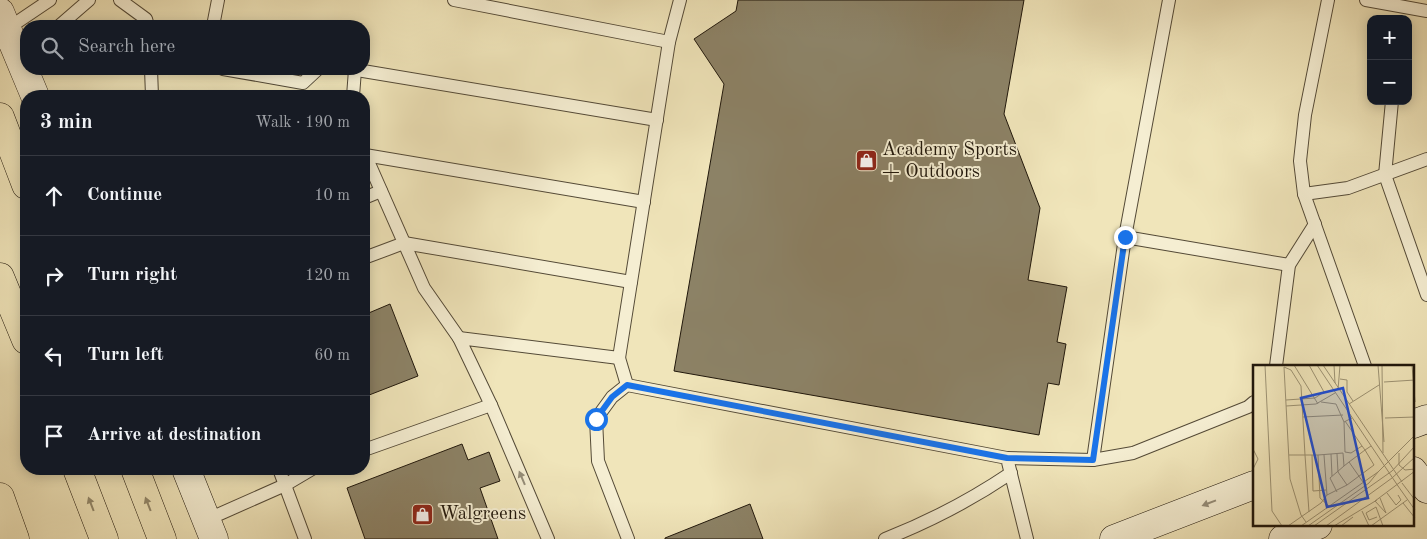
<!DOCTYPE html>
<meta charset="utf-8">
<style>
:root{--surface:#171b24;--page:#20242c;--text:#f1f3f6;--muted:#9ea1a6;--line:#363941}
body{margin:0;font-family:"Old Standard TT",serif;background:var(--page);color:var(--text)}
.controls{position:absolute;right:15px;top:15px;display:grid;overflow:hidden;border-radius:10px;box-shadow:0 2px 12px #0003}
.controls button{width:45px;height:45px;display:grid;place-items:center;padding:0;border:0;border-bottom:1px solid var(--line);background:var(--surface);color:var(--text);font:25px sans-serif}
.stop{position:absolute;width:15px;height:15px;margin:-11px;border:4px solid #1a73e8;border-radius:50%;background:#fff}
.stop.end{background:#1a73e8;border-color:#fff;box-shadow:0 1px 5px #0008}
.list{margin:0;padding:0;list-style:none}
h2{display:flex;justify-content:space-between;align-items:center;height:65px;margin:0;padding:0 20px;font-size:21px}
h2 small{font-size:16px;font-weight:400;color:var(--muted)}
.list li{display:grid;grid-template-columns:32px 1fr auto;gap:15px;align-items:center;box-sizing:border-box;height:80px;padding:0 20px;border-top:1px solid var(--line)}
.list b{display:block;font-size:19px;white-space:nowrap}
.list em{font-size:16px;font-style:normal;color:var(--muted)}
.icon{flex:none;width:28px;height:28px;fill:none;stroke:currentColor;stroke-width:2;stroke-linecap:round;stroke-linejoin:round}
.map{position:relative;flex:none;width:1427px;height:539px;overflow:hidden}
.search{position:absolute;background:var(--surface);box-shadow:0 2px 12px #0003;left:20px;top:20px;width:350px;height:55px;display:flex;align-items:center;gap:12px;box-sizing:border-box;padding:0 18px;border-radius:20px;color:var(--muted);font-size:19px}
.panel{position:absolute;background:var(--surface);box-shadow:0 2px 12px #0003;left:20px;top:90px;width:350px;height:385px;border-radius:20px}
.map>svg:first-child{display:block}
</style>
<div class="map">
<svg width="1427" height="539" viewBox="0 0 1427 539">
<rect width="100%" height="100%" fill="#f0e5ba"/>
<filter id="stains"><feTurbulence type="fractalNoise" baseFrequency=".004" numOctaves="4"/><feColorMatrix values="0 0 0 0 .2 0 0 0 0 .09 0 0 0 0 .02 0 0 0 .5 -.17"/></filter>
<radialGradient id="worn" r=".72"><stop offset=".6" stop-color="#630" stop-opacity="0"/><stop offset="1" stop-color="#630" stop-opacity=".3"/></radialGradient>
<g fill="#8c8266" stroke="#20170b">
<polygon points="738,0 1024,0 1004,114 1040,208 1028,280 1067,287 1057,342 1066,344 1059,385 1048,383 1039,435 674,371 724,84 694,39 736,11"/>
<polygon points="390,304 418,376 364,397 364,315"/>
<polygon points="462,444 468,460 489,452 500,481 480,488 498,539 365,539 347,488"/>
<polygon points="750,504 763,539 665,539 665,538"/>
</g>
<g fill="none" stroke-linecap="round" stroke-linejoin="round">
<defs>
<g id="lane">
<polyline points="120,0 146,19 148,26"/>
<polyline points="454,0 669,42 680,0"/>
<polyline points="1328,0 1305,115 1300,161 1304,194 1365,366"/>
<polyline points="1366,0 1427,11"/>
<polyline points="59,26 89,0"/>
<polyline points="213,26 218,0"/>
<polyline points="7,29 50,0"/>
<polyline points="151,69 152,96"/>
<polyline points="223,69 303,83 318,69"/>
<polyline points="351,69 657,120"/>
<polyline points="353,96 355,70"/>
<polyline points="1392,101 1385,175 1427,295"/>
<polyline points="364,152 424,288 459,338"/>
<polyline points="365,155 644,202"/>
<polyline points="1304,194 1348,188 1427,159"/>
<polyline points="364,198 381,191"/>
<polyline points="1125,237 1289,265"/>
<polyline points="364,258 404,243 631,282"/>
<polyline points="619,358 627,385"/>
<polyline points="1276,366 1289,265 1315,224"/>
<polyline points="491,405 548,539"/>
<polyline points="364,450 491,405 459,338 619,358 669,42"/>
<polyline points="1007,458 1093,460 1133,453 1248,407 1254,402"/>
<polyline points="1093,460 1125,237 1169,0"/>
<polyline points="279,469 305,539"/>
<polyline points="206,520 285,485 312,469"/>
<polyline points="628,539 598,461 596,419 612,397 627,385 1007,458 1027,539"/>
<path d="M885,539C931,521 971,500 1011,473"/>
</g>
<g id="secondary">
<polyline points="0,12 35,96"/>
<polyline points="1413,424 1427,419"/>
<polyline points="186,469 214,539"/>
<polyline points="1413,471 1427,489"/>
<polyline points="1114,539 1254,485"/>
<polyline points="1283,539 1318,525"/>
</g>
<g id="highway">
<polyline points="0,117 26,185"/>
<polyline points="0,277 26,340"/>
<polyline points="77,469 104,539"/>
<polyline points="135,469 162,539"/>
<polyline points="0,497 15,539"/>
</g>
</defs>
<use href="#lane" stroke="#544a37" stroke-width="14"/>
<use href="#secondary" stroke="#20170b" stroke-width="29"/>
<use href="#highway" stroke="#20170b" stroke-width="29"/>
<use href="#lane" stroke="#f5eed2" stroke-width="12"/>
<use href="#secondary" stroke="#f5eed2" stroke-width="28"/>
<use href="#highway" stroke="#f0e5ba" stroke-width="28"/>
</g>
<defs><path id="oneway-solid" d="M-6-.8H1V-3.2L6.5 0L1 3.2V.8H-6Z" transform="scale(1.25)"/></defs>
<g fill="#958d78">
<use href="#oneway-solid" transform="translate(522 478) rotate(-113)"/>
<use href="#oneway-solid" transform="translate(1209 503) rotate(159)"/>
</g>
<g fill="#92886b">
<use href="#oneway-solid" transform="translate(91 504) rotate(-111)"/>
<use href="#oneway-solid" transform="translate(148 504) rotate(-111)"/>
</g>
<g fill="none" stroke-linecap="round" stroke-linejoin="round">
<polyline stroke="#1a73e8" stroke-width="6" points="596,419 612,397 627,385 1007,458 1093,460 1125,237"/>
</g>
<defs>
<symbol id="shop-square" viewBox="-11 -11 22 22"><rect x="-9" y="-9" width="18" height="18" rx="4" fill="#8f2418" stroke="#f5eed2"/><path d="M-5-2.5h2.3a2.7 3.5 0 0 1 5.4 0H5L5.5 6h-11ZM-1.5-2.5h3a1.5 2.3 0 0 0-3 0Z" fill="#fff"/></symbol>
</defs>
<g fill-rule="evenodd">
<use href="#shop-square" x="854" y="148" width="25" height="25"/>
<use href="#shop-square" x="410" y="502" width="25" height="25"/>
</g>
<g text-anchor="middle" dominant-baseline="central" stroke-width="4" stroke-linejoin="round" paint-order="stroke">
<g font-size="19" fill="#20170b" stroke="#f5eed2" text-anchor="start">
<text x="882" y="150">Academy Sports<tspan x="882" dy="22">+ Outdoors</tspan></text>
<text x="439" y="514">Walgreens</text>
</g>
</g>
<g transform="translate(1253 365)">
<rect width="161" height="161" fill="#f0e5ba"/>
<path fill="none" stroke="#9d9374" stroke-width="1" d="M12,0L19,146L29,161M41,0L65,39M64,0L145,121M70,0L149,117M81,0L82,18M125,0L131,77M129,0L130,88M159,0L162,37M31,2L38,5L48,21L52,90H65L67,133L76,141M31,2L37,114L48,150L53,157M87,14L94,15V27L100,36M131,17L162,15M85,25L87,0M33,35L62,33L71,27L56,0M68,37L83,39L91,57M96,39L126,20M33,41L63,39L82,28M50,52L90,50M99,53L91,57L92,87L98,88L109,81L112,85L118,81M132,53L162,52M92,56L109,81M0,84L5,94L0,104M146,88V100L152,105L162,104M78,89L79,111M84,89L85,107L94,120L121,100L112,85L96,97M36,90H52L56,147M59,90L60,126L73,125M65,90L90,88L91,101L96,97L110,117M149,118L162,135M145,121L162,145M84,127L77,113L91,101M134,128L143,140L148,135L145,130M74,130L94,120M122,136L133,148L127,133M122,136L162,106M150,138L162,153M109,146L116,161M124,152L116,155L113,148L123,142L130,161M35,161L68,138L74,130L71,90M48,161L125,107L162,70M55,161L116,118L125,107M61,161L139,106L162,81M73,161L139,113L162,92M81,161L124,135M88,161L100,152M118,161L154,135"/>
<path fill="#1d4ed8" fill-opacity="0.15" stroke="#1d4ed8" stroke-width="2.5" d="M90,23L115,133L74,142L48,33Z"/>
<rect width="161" height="161" fill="none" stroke="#20170b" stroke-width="2.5"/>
</g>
<rect width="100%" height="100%" filter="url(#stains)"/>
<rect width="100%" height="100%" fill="url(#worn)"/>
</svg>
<div class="controls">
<button>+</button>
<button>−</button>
</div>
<div class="stop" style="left:596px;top:419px"></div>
<div class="stop end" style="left:1125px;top:237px"></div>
<div class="search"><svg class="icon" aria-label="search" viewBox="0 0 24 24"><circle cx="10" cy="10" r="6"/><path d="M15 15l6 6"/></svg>Search here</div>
<section class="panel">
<h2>3 min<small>Walk · 190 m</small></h2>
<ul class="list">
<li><svg class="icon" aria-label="ahead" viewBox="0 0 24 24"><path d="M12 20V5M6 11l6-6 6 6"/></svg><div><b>Continue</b></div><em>10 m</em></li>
<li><svg class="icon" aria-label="right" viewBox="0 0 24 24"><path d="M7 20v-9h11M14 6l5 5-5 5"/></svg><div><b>Turn right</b></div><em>120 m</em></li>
<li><svg class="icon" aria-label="left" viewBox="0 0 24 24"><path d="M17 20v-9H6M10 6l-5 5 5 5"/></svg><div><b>Turn left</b></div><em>60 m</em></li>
<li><svg class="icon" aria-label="arrive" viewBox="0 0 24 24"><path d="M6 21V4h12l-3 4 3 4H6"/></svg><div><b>Arrive at destination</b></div></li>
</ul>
</section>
</div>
